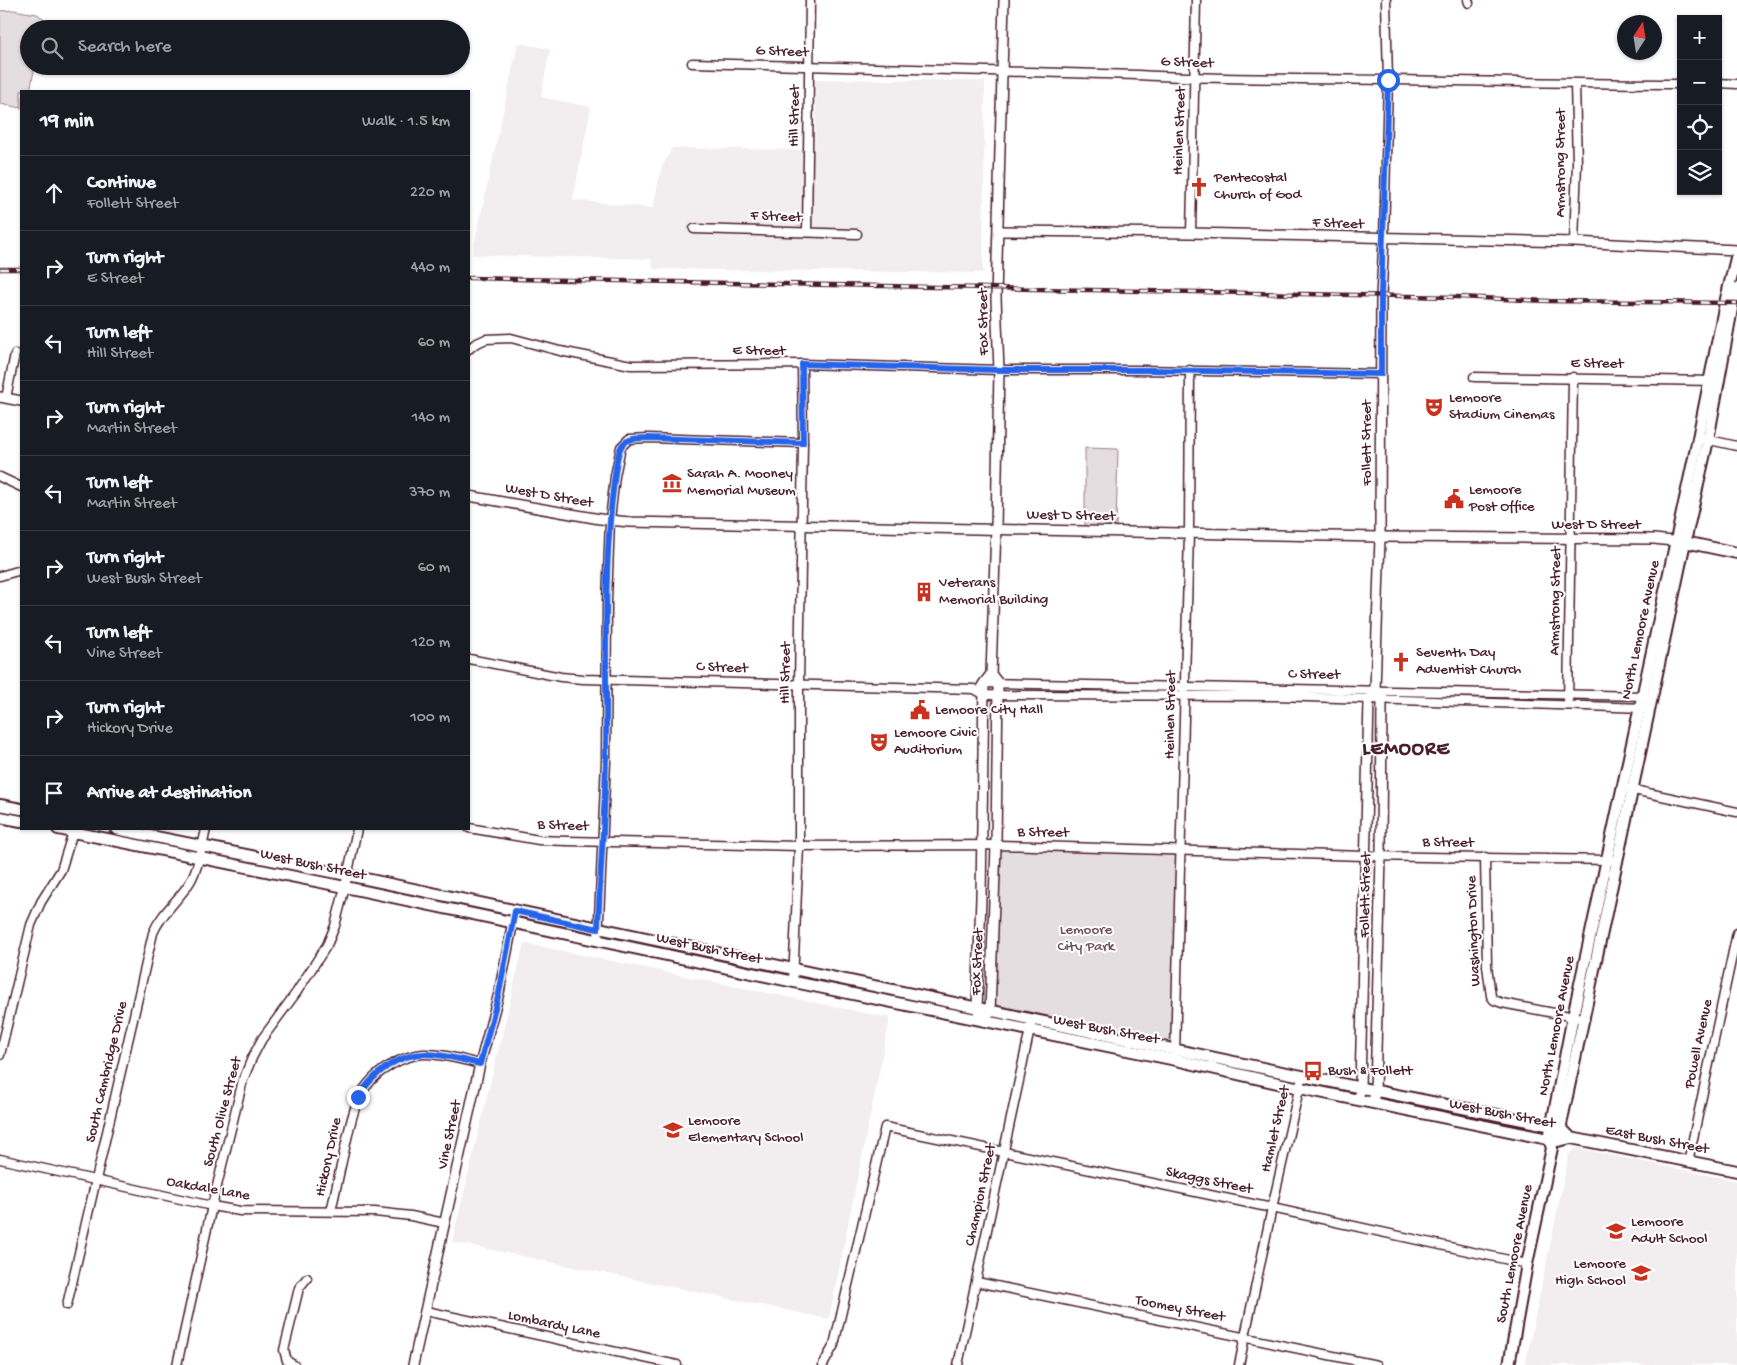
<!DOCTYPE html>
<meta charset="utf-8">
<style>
:root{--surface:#171b24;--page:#242831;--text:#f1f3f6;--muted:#9ea1a6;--line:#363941}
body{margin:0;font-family:"Gochi Hand",sans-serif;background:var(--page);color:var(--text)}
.controls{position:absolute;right:15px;top:15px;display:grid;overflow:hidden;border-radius:0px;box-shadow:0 1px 4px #0004}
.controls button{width:45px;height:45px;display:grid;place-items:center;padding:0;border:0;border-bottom:1px solid var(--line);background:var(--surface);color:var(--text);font:25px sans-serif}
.compass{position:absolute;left:1617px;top:15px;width:45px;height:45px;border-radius:50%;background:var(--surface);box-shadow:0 1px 4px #0004;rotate:12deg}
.stop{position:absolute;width:15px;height:15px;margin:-11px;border:4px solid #2563eb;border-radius:50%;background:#fff}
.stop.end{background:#2563eb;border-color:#fff;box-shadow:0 1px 5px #0008}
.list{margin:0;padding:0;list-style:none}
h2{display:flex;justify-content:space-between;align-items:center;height:65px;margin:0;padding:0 20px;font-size:21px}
h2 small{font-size:16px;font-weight:400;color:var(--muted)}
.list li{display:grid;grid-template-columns:32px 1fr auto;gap:15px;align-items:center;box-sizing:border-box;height:75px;padding:0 20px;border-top:1px solid var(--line)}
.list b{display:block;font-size:19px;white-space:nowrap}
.list p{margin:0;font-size:16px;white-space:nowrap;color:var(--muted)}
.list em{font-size:16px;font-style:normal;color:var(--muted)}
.icon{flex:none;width:28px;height:28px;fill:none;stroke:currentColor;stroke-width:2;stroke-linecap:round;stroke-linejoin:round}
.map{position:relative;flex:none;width:1737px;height:1365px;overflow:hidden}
.search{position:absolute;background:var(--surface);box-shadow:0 1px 4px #0004;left:20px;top:20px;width:450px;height:55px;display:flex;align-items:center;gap:12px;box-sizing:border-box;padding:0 18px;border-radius:28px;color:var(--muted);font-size:19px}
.panel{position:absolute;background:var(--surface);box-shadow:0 1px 4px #0004;left:20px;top:90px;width:450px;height:740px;border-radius:0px}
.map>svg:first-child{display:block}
</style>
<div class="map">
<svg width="1737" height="1365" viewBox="0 0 1737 1365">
<rect width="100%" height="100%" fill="#fff"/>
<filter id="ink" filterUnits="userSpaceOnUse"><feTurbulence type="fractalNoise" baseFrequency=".02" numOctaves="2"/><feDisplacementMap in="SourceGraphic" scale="10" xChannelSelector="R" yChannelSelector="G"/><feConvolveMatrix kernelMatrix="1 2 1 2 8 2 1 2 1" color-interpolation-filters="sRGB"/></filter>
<g filter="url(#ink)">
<g fill="#f2eeef">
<polygon points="518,43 550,49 541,97 591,107 573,200 653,208 661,169 672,148 815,150 816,79 985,81 983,273 654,269 651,259 472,255"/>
<polygon points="524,943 890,1018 829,1319 452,1242"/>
<polygon points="1576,1148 1737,1181 1737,1365 1525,1365 1569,1154"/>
</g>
<g fill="#e5dee0" stroke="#987e86">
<polygon points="13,10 37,14 46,20 44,29 29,29 29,66 35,66 30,91 21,91 21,108 0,104 0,11"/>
<polygon points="1085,448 1118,449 1116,531 1085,531"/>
<polygon points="996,845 1180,850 1175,1049 990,1012"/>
</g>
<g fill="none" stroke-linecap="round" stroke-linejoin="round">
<defs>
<g id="minor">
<polyline points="1468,0 1469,3"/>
<path d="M692,63L1138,75C1222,80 1305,78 1389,80C1486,81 1583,84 1681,84"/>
<polyline points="1718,83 1737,84"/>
<polyline points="694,229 857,234"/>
<polyline points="807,232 810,0"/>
<polyline points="1191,233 1196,0"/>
<polyline points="1384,239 1388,80 1386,0"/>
<polyline points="1574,242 1577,164 1575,84"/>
<polyline points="469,349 475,344 486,339 511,338 560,351 631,365 802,364 999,370 1137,370 1381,374"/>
<polyline points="1474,377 1715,381"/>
<polyline points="6,398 15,354"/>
<polyline points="1705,439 1737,446"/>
<polyline points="0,477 21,487"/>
<polyline points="0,576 21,570"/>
<polyline points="469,659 561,677 583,679 974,689 985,695 1276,696 1645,708"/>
<polyline points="982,685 984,683 1647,696"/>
<polyline points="1568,705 1573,377"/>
<polyline points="1629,789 1737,812"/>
<polyline points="469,828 539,840 567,841 799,846 999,845 1365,856 1610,860"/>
<polyline points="1485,857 1487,966 1491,996 1494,1000 1502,1003 1585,1019"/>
<polyline points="598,941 606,761 607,601 610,520 615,476 621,447 629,439 648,438 803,443"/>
<polyline points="793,982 799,846 799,684 803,443 802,364"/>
<polyline points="1175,1053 1189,533 1190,370"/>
<polyline points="0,1055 31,925 41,902 61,870 74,829"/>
<polyline points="0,1159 212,1206 240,1211 375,1212 411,1216 444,1223"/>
<polyline points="1688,1162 1737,933"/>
<path d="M331,1211C336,1190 340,1169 345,1148C353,1112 356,1085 391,1065C401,1059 412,1055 423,1054C442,1053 462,1060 480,1064"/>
<polyline points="977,1282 1377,1365"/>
<path d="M67,1305L153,933C161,913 179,900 190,882C199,866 202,847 206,829"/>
<polyline points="426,1311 677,1365"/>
<polyline points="177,1365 212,1206 243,1080 252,1058 262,1039 296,993 327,945 335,926 345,887 357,829"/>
<polyline points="294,1365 287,1361 284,1350 287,1338 299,1288 307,1278"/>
<polyline points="823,1365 834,1345 885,1127 1272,1208 1527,1264"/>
<polyline points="958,1365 1032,1020"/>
<polyline points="1239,1365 1272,1208 1302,1076"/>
</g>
<g id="tertiary">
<polyline points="999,231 1191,233 1574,242 1737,250"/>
<polyline points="0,397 21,401"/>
<polyline points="469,496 600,519 629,522 1380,537 1654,539 1682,542"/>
<polyline points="991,674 998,683 996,845 990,1012 983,1021 977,1009 981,898 984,683 991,674 996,528 999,370 996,298 1004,0"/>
<polyline points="1359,1099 1360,1088 1369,700 1375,690"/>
<polyline points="1373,1103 1375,1091 1381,857 1382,699 1375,690 1380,537 1381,296 1384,239"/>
<polyline points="413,1365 480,1064 499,993 515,911"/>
</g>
<g id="secondary">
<polyline points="1685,542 1737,553"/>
<polyline points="0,805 21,809"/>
<polyline points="0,817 21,821"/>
<polyline points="58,829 345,887 799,983 1176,1060 1300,1088 1558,1141 1571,1138 1737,1171"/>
<polyline points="116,829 347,875 1272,1070 1552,1126 1561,1128 1571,1138"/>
<polyline points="1559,1134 1685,542 1708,440 1733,303 1737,288"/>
<polyline points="1509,1365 1527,1264 1552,1148 1549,1139 1573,1016 1696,448 1725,303 1737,254"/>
</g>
</defs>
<use href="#minor" stroke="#4a1f2b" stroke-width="11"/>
<use href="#tertiary" stroke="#4a1f2b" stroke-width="12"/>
<use href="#secondary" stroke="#4a1f2b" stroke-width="14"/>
<use href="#minor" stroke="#fff" stroke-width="8"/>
<use href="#tertiary" stroke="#fff" stroke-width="9"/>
<use href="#secondary" stroke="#fff" stroke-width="10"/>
<defs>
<g id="rail">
<polyline points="0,269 21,269"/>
<polyline points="469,278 1457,297 1549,301 1737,303"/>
</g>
</defs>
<use href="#rail" stroke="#4a1f2b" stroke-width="4.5"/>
<use href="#rail" stroke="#fff" stroke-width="2.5" stroke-dasharray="8" stroke-linecap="butt"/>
</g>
</g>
<g fill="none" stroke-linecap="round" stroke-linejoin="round" filter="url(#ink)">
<path stroke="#2563eb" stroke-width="6" d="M358,1097C373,1074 397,1054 425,1054C443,1054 462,1060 480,1064L499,993L515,911L598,929C600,872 605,815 606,758C607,672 603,585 612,499C614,486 615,459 621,447C626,437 639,439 648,438L803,443L802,364L998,370H1150L1381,374V296L1388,80"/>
</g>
<defs>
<symbol id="church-bare" viewBox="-9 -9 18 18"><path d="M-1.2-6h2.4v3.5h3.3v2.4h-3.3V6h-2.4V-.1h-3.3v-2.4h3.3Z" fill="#c8321e" stroke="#fff" stroke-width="2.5" paint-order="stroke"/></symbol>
<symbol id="theatre-bare" viewBox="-9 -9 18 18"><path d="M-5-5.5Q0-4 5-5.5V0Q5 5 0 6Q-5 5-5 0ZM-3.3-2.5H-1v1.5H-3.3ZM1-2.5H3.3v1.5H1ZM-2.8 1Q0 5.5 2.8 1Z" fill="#c8321e" stroke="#fff" stroke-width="2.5" paint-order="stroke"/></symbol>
<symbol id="museum-bare" viewBox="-9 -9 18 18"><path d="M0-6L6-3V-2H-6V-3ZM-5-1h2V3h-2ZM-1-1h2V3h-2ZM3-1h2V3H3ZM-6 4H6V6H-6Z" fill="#c8321e" stroke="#fff" stroke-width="2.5" paint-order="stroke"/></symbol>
<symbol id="civic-bare" viewBox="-9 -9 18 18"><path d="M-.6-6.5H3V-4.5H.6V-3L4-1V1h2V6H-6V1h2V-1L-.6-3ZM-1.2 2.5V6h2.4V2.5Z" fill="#c8321e" stroke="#fff" stroke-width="2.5" paint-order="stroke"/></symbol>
<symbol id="building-bare" viewBox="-9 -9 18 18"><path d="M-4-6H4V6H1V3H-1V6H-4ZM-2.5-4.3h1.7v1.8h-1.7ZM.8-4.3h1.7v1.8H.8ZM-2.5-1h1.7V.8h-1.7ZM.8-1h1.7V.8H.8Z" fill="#c8321e" stroke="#fff" stroke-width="2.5" paint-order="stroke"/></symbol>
<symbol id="bus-bare" viewBox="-9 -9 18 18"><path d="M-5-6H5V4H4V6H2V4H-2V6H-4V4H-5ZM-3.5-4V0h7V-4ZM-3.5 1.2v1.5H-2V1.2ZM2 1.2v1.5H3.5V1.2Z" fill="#c8321e" stroke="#fff" stroke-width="2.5" paint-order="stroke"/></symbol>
<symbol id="school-bare" viewBox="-9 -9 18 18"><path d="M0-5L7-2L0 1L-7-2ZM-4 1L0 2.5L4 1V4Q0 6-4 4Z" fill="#c8321e" stroke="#fff" stroke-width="2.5" paint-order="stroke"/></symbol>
</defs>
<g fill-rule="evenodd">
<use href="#church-bare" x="1185" y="173" width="28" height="28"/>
<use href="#theatre-bare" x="1420" y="393" width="28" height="28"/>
<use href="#museum-bare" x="658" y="469" width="28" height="28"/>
<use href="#civic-bare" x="1440" y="485" width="28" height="28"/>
<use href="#building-bare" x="910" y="578" width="28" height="28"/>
<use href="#church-bare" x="1387" y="648" width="28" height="28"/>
<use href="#civic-bare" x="906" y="696" width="28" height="28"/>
<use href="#theatre-bare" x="865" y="728" width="28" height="28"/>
<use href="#bus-bare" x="1299" y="1057" width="28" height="28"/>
<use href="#school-bare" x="659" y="1116" width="28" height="28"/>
<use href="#school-bare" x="1602" y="1217" width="28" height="28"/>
<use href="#school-bare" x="1627" y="1259" width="28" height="28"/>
</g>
<g text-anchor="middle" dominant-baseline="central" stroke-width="4" stroke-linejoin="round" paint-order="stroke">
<g font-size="15" fill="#4a1f2b" stroke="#fff">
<text transform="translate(782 52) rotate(2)">G Street</text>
<text transform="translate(1187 63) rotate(2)">G Street</text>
<text transform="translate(795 116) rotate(-89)">Hill Street</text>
<text transform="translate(1180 131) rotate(-88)">Heinlen Street</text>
<text transform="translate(1561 163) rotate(-90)">Armstrong Street</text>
<text transform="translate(776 217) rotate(2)">F Street</text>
<text transform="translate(1338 224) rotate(2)">F Street</text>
<text transform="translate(984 322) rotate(-91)">Fox Street</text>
<text x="759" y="351">E Street</text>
<text transform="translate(1597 364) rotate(1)">E Street</text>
<text transform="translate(1367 443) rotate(-90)">Follett Street</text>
<text transform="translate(549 496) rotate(10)">West D Street</text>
<text transform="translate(1071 516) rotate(1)">West D Street</text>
<text x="1596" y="525">West D Street</text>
<text transform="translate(1556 601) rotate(-89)">Armstrong Street</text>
<text transform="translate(1641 630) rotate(-78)">North Lemoore Avenue</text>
<text transform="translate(722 668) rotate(2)">C Street</text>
<text transform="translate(786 673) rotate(-89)">Hill Street</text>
<text transform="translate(1314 675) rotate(1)">C Street</text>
<text transform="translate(1171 715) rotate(-89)">Heinlen Street</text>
<text transform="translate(563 826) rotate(2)">B Street</text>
<text transform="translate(1043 833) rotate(1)">B Street</text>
<text transform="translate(1448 843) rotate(1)">B Street</text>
<text transform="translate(313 865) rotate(12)">West Bush Street</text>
<text transform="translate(1366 895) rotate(-89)">Follett Street</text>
<text transform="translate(1474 931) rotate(-92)">Washington Drive</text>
<text transform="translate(709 949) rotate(12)">West Bush Street</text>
<text transform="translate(978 962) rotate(-88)">Fox Street</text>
<text transform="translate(1557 1026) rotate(-79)">North Lemoore Avenue</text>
<text transform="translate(1106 1030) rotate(11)">West Bush Street</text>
<text transform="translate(1699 1044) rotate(-78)">Powell Avenue</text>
<text transform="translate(107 1072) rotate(-77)">South Cambridge Drive</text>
<text transform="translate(223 1112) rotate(-75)">South Olive Street</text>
<text transform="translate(1502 1114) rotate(11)">West Bush Street</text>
<text transform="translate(1276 1129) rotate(-77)">Hamlet Street</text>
<text transform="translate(450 1135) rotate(-78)">Vine Street</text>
<text transform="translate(1657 1140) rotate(11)">East Bush Street</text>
<text transform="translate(329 1157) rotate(-78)">Hickory Drive</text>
<text transform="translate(1209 1181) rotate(12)">Skaggs Street</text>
<text transform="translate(208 1189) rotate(10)">Oakdale Lane</text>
<text transform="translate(981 1195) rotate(-78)">Champion Street</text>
<text transform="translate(1515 1254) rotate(-79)">South Lemoore Avenue</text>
<text transform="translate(1180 1309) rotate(11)">Toomey Street</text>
<text transform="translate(554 1325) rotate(12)">Lombardy Lane</text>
</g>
<g font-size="15" fill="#4a1f2b" stroke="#fff" text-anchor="start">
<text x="1214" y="178">Pentecostal<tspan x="1214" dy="17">Church of God</tspan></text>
<text x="1449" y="398">Lemoore<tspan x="1449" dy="17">Stadium Cinemas</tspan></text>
<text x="687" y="474">Sarah A. Mooney<tspan x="687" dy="17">Memorial Museum</tspan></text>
<text x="1469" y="490">Lemoore<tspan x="1469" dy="17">Post Office</tspan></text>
<text x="939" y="583">Veterans<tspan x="939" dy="17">Memorial Building</tspan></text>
<text x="1416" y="653">Seventh Day<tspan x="1416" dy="17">Adventist Church</tspan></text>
<text x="935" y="710">Lemoore City Hall</text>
<text x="894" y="733">Lemoore Civic<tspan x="894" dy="17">Auditorium</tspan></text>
<text x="1328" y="1071">Bush &amp; Follett</text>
<text x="688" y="1121">Lemoore<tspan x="688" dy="17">Elementary School</tspan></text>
<text x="1631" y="1222">Lemoore<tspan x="1631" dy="17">Adult School</tspan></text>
<text x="1626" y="1264" text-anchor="end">Lemoore<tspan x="1626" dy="17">High School</tspan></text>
</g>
<g font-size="15" fill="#714f58" stroke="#fff">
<text x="1086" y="930">Lemoore<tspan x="1086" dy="17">City Park</tspan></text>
</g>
<g font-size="20" font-weight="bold" letter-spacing="1" fill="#4a1f2b" stroke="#fff">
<text x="1406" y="750">LEMOORE</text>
</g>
</g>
</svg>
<div class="controls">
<button>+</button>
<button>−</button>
<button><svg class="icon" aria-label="locate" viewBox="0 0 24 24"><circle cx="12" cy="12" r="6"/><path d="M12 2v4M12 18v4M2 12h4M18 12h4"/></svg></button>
<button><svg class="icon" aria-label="layers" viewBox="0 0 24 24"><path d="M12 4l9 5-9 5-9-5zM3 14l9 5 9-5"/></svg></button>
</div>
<svg class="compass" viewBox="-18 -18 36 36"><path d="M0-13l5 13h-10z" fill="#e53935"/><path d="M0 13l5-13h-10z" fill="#9ea1a6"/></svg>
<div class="stop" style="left:1388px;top:80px"></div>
<div class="stop end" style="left:358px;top:1097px"></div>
<div class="search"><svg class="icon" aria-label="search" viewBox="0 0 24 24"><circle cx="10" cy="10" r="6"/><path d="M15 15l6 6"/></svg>Search here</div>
<section class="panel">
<h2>19 min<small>Walk · 1.5 km</small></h2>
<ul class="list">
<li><svg class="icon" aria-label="ahead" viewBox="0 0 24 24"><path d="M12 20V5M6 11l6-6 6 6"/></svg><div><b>Continue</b><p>Follett Street</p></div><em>220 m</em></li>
<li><svg class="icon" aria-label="right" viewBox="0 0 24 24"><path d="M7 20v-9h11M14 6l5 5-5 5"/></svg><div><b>Turn right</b><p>E Street</p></div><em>440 m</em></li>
<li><svg class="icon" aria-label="left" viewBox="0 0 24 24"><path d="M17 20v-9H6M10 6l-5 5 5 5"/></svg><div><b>Turn left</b><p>Hill Street</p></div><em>60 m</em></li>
<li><svg class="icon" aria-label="right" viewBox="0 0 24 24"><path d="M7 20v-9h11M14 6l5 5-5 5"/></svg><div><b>Turn right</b><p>Martin Street</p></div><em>140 m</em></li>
<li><svg class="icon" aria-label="left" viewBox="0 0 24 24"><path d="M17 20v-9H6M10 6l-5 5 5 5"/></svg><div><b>Turn left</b><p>Martin Street</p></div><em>370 m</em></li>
<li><svg class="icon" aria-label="right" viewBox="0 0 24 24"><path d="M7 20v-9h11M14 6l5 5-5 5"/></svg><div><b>Turn right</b><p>West Bush Street</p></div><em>60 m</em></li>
<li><svg class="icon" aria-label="left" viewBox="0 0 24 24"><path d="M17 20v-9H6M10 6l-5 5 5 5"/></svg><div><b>Turn left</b><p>Vine Street</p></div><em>120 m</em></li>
<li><svg class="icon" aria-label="right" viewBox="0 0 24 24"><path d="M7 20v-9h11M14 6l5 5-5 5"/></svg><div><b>Turn right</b><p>Hickory Drive</p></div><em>100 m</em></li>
<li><svg class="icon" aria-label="arrive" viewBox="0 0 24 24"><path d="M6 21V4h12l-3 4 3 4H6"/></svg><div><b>Arrive at destination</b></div></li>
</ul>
</section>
</div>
